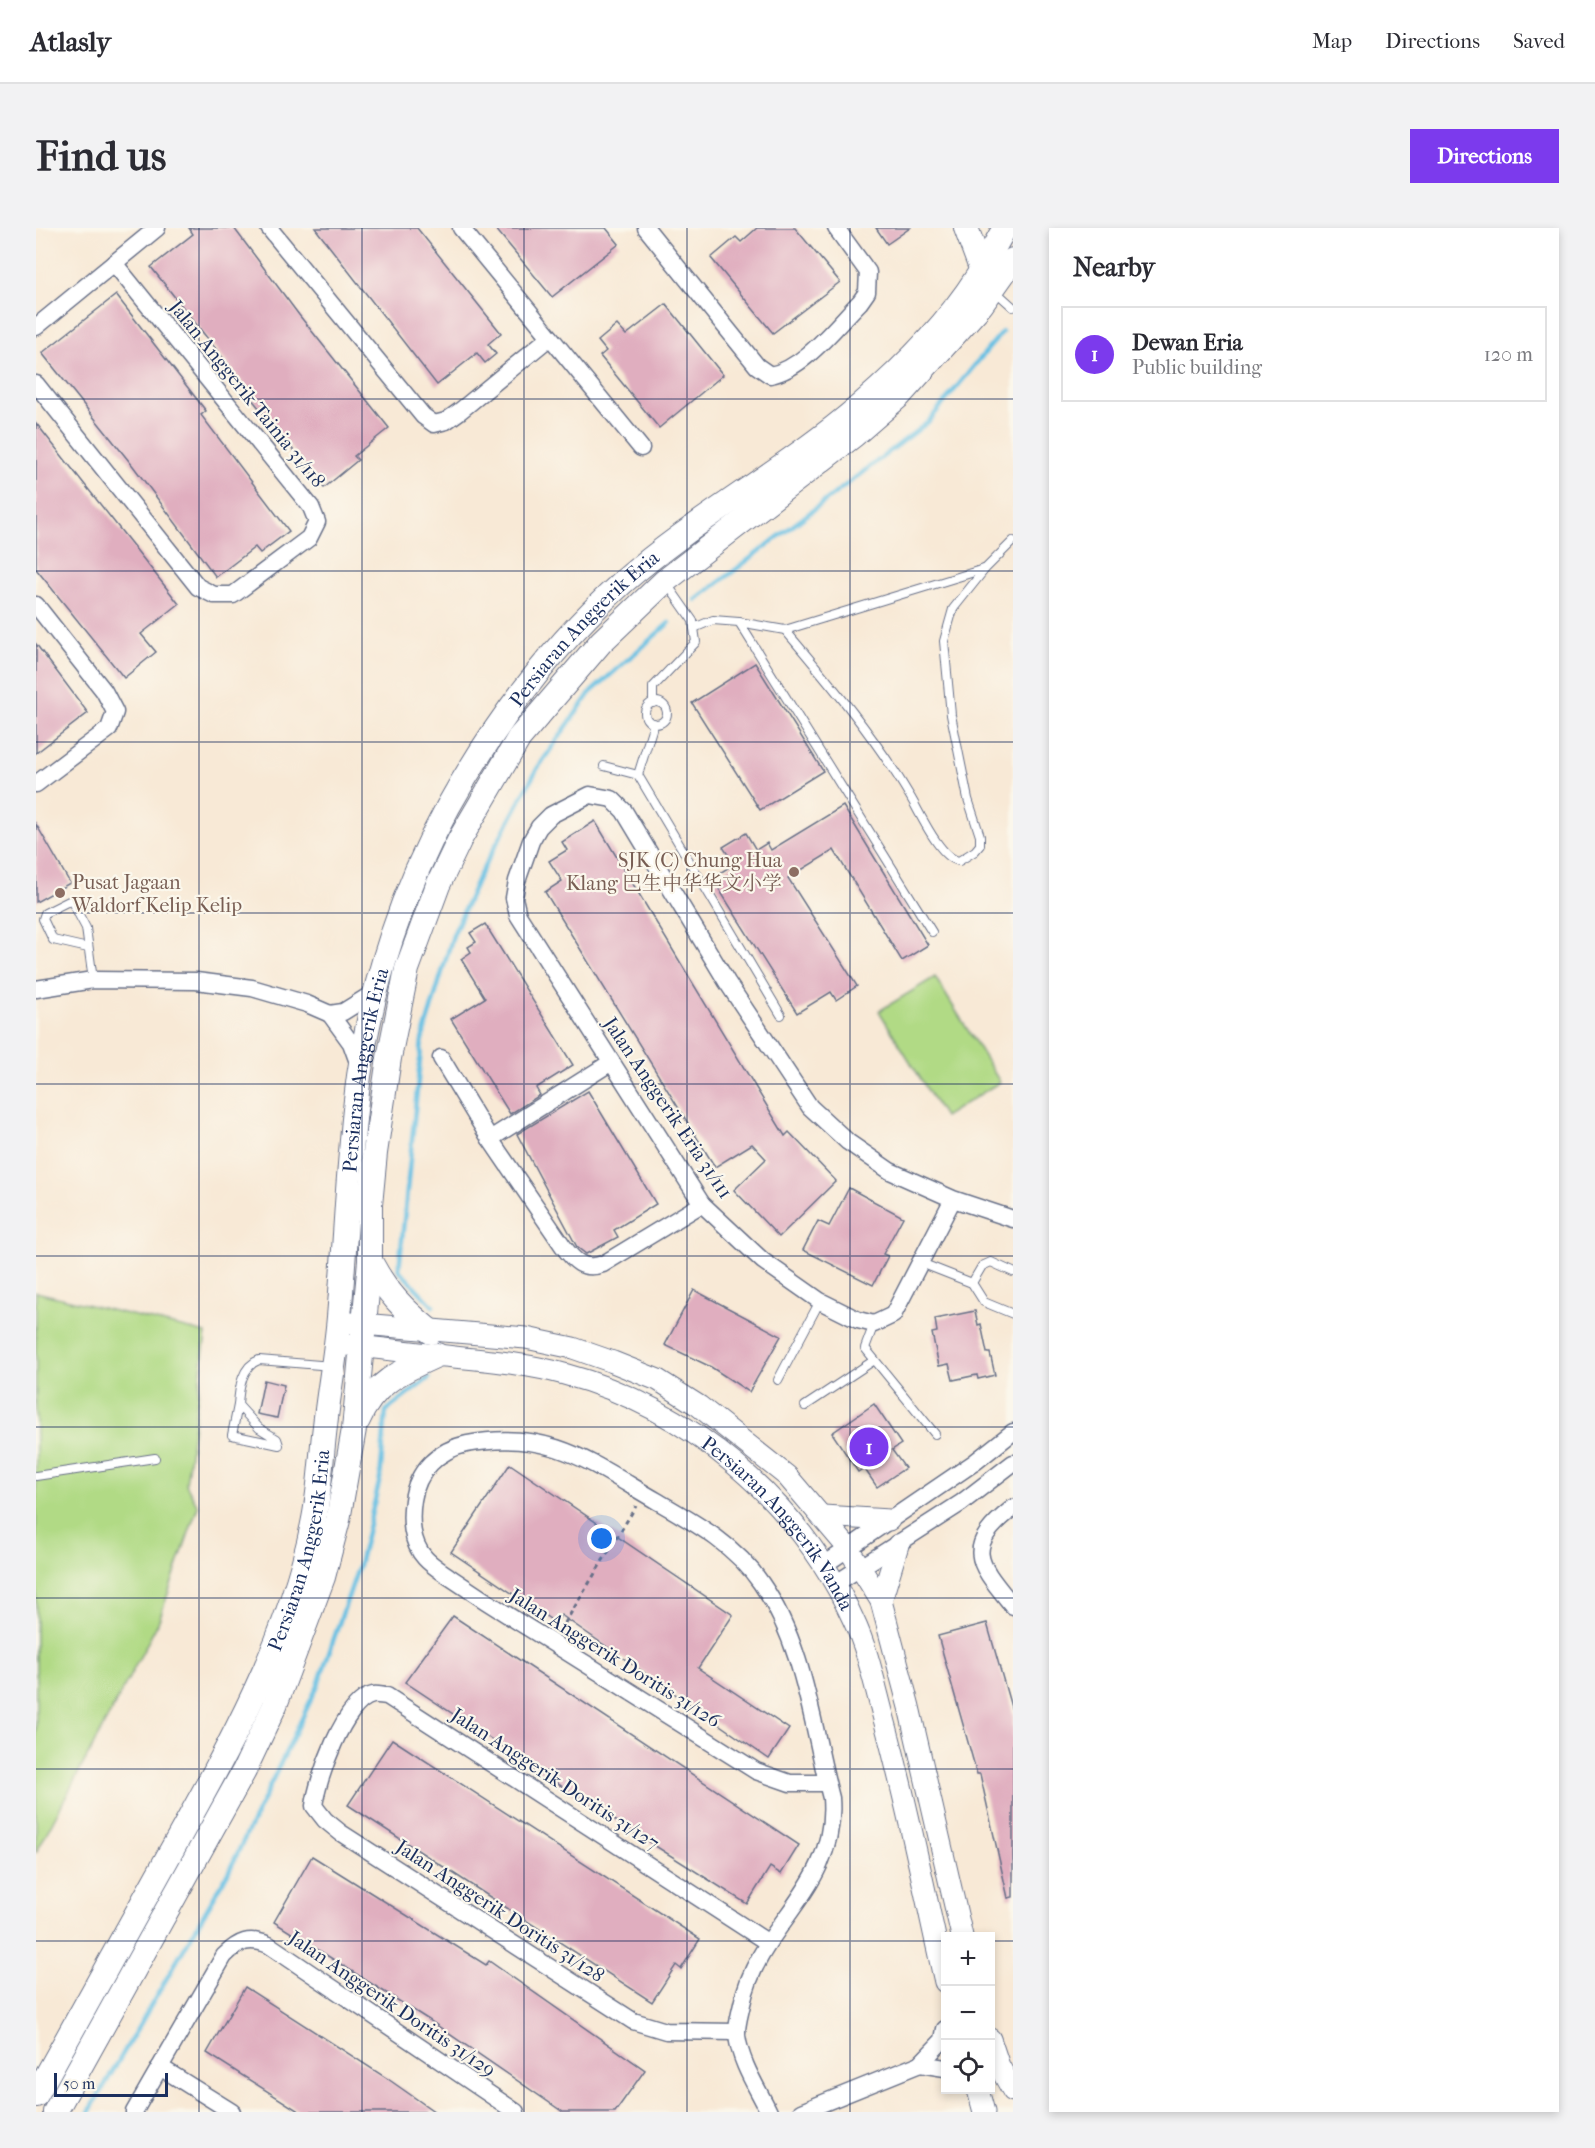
<!DOCTYPE html>
<meta charset="utf-8">
<style>
:root{--surface:#fff;--page:#f2f2f3;--text:#2b2b33;--muted:#7c7c81;--line:#e1e1e2;--accent:#7c3aed}
body{margin:0;font-family:"IM FELL French Canon","Noto Serif SC",serif;background:var(--page);color:var(--text)}
.controls{position:absolute;right:18px;bottom:18px;display:grid;overflow:hidden;border-radius:0px;box-shadow:0 3px 9px #0003}
.controls button{width:54px;height:54px;display:grid;place-items:center;padding:0;border:0;border-bottom:2px solid var(--line);background:var(--surface);color:var(--text);font:30px sans-serif}
.scale{position:absolute;left:18px;bottom:15px;width:114px;box-sizing:border-box;padding-left:6px;border:3px solid #1b2f5e;border-top:0;font-size:16px;line-height:21px;white-space:nowrap;color:#1b2f5e;-webkit-text-stroke:4px #fbf7ec;paint-order:stroke}
.you{position:absolute;left:566px;top:1311px;width:21px;height:21px;margin:-15px;border:4px solid #fff;border-radius:50%;background:#1a73e8;box-shadow:0 0 0 9px #1a73e833}
.badge{display:grid;place-items:center;width:39px;height:39px;border-radius:50%;background:var(--accent);color:#fff;font-size:20px;font-weight:700}
.pin{position:absolute;translate:-50% -50%;border:3px solid #fff;box-shadow:0 2px 6px #0006}
.list{margin:0;padding:0;list-style:none}
h2{display:flex;justify-content:space-between;align-items:center;height:78px;margin:0;padding:0 24px;font-size:26px}
h2 small{font-size:20px;font-weight:400;color:var(--muted)}
.list li{display:grid;grid-template-columns:39px 1fr auto;gap:18px;align-items:center;box-sizing:border-box;height:96px;margin:0 12px 12px;padding:0 12px;border:2px solid var(--line);border-radius:0px}
.list b{display:block;font-size:22px;white-space:nowrap}
.list p{margin:0;font-size:20px;white-space:nowrap;color:var(--muted)}
.list em{font-size:20px;font-style:normal;color:var(--muted)}
.icon{flex:none;width:33px;height:33px;fill:none;stroke:currentColor;stroke-width:2;stroke-linecap:round;stroke-linejoin:round}
.map{position:relative;flex:none;width:977px;height:1884px;overflow:hidden;border-radius:0px}
header{display:flex;align-items:center;gap:36px;box-sizing:border-box;height:84px;padding:0 30px;background:var(--surface);border-bottom:2px solid var(--line)}
header strong{font-size:28px}
nav{display:flex;gap:33px;margin-inline-start:auto;font-size:21px}
.intro{display:flex;align-items:center;justify-content:space-between;box-sizing:border-box;height:144px;padding:0 36px}
h1{margin:0;font-size:42px}
.button{padding:15px 27px;border-radius:0px;background:var(--accent);color:#fff;font-size:21px;font-weight:700}
main{display:flex;gap:36px;padding:0 36px}
aside{flex:1;background:var(--surface);border-radius:0px;box-shadow:0 3px 9px #0003}
.map>svg:first-child{display:block}
</style>
<header>
<strong>Atlasly</strong>
<nav><a>Map</a><a>Directions</a><a>Saved</a></nav>
</header>
<div class="intro"><h1>Find us</h1><a class="button">Directions</a></div>
<main>
<div class="map">
<svg width="977" height="1884" viewBox="0 0 977 1884">
<rect width="100%" height="100%" fill="#fbf7ec"/>
<filter id="ink" filterUnits="userSpaceOnUse"><feTurbulence type="fractalNoise" baseFrequency=".0167" numOctaves="2"/><feDisplacementMap in="SourceGraphic" scale="12" xChannelSelector="R" yChannelSelector="G"/><feConvolveMatrix kernelMatrix="1 2 1 2 8 2 1 2 1" color-interpolation-filters="sRGB"/></filter>
<filter id="wash" filterUnits="userSpaceOnUse"><feTurbulence type="fractalNoise" baseFrequency=".008" numOctaves="4" result="noise"/><feDisplacementMap in="SourceGraphic" scale="24" xChannelSelector="R" yChannelSelector="G"/><feGaussianBlur stdDeviation="1.35" result="paint"/><feColorMatrix in="noise" values="0 0 0 0 0 0 0 0 0 0 0 0 0 0 0 0 0 1.4 0 .05"/><feComposite in="paint" operator="in"/></filter>
<g filter="url(#wash)">
<rect width="100%" height="100%" fill="#f8e9d6"/>
<g fill="#b1da85" stroke="#668472" stroke-width="1.5">
<polygon points="899,749 964,854 908,889 843,783"/>
<polygon points="0,1064 170,1105 150,1256 162,1278 122,1395 0,1625"/>
</g>
<g fill="none" stroke-linecap="round" stroke-linejoin="round">
<g stroke="#65c0e3" stroke-width="4.5">
<polyline points="660,372 892,194 966,104"/>
<polyline points="397,1078 363,1042 386,812 417,707 442,650 501,541 554,465 633,395"/>
<polyline points="53,1884 192,1645 282,1457 323,1337 344,1251 350,1183 393,1150"/>
</g>
</g>
<g id="blocks">
<g fill="#e0aebf">
<polygon points="153,0 198,0 263,87 353,200 318,228 322,232 288,260 215,170 217,168 115,39 157,6"/>
<polygon points="279,0 381,0 465,105 452,116 460,126 449,135 441,125 401,157"/>
<polygon points="459,0 570,0 583,16 516,69"/>
<polygon points="721,0 759,0 804,54 737,105 675,30 700,9 705,14"/>
<polygon points="840,0 874,0 851,16"/>
<polygon points="80,67 170,183 165,187 253,303 224,325 219,319 180,349 97,238 6,125"/>
<polygon points="630,76 687,147 623,200 564,128 570,123 562,113 581,97 590,107"/>
<polygon points="0,195 143,376 105,406 120,424 88,450 0,341"/>
<polygon points="0,416 52,485 0,525"/>
<polygon points="719,435 787,543 724,582 656,475"/>
<polygon points="807,578 892,717 866,733 798,622 752,650 821,758 800,772 795,764 761,785 676,650 698,636 687,619 710,605 720,622 731,615 735,622"/>
<polygon points="559,593 749,908 753,904 800,953 743,1009 698,962 730,931 716,916 679,939 509,664 526,653 513,633 531,622 526,614"/>
<polygon points="0,596 34,655 0,674"/>
<polygon points="449,696 537,837 500,860 504,867 474,886 415,791 449,770 425,731 435,724 432,719 440,714 434,705"/>
<polygon points="552,863 620,976 578,1002 582,1009 550,1026 541,1019 481,906"/>
<polygon points="813,960 867,989 847,1026 852,1028 837,1057 767,1022 782,993 793,998"/>
<polygon points="658,1062 745,1108 713,1164 675,1139 629,1117"/>
<polygon points="939,1083 942,1097 945,1096 951,1125 954,1125 959,1147 942,1151 941,1147 917,1152 913,1136 903,1138 896,1105 901,1104 899,1091"/>
<polygon points="228,1152 248,1157 241,1190 221,1186"/>
<polygon points="838,1176 865,1216 856,1222 869,1240 841,1259 828,1240 822,1244 796,1205"/>
<polygon points="474,1236 697,1387 662,1440 753,1501 733,1531 525,1387 520,1395 415,1324"/>
<polygon points="417,1388 763,1617 745,1646 734,1639 711,1676 542,1569 369,1454"/>
<polygon points="951,1395 977,1486 977,1669 972,1670 944,1546 941,1546 902,1408"/>
<polygon points="356,1511 664,1711 645,1741 640,1737 616,1774 312,1577"/>
<polygon points="276,1628 450,1737 453,1733 609,1842 579,1884 527,1884 393,1792 238,1694"/>
<polygon points="209,1759 352,1851 399,1884 264,1884 171,1825"/>
</g>
</g>
</g>
<g filter="url(#ink)">
<use href="#blocks" fill-opacity="0" stroke="#687088" stroke-width="1.5"/>
<g fill="none" stroke-linecap="round" stroke-linejoin="round">
<defs>
<g id="service">
<polyline points="957,61 977,79"/>
<polyline points="703,394 749,402 948,341"/>
<polyline points="658,400 677,392 703,394 896,704"/>
<path d="M749,402C794,455 840,510 875,570C885,587 904,630 923,633L939,623L944,617V608L932,571L915,487L908,413L917,381L949,341L977,313"/>
<circle cx="620" cy="485" r="11"/>
<polyline points="617,475 617,459 660,414 657,393 631,356"/>
<polyline points="568,538 602,547 745,787"/>
<polyline points="602,547 618,495"/>
<polyline points="52,720 17,712 7,691 9,685 35,672 50,700 57,752"/>
<polyline points="885,1035 936,1055 948,1074 977,1086"/>
<polyline points="936,1055 946,1038 955,1034 977,1044"/>
<polyline points="838,1096 829,1120 899,1206"/>
<polyline points="742,1152 784,1073"/>
<polygon points="202,1177 223,1200 241,1211 243,1217 196,1207"/>
<path d="M202,1177C203,1160 206,1138 223,1132L296,1138"/>
<polyline points="769,1178 837,1133"/>
<polyline points="0,1248 119,1230"/>
</g>
<g id="minor">
<polyline points="233,0 387,188 398,196 410,193 424,183 514,109"/>
<polyline points="425,0 605,220"/>
<path d="M610,0L721,138L734,147C768,141 800,98 824,74L831,64L832,44L800,0"/>
<polyline points="0,99 121,0"/>
<polyline points="0,156 162,359 178,367 197,367 273,310 281,294 275,279 78,35"/>
<polyline points="0,377 68,463 79,484 73,501 0,556"/>
<polyline points="0,761 57,752 160,753 216,760 271,776 294,786"/>
<path d="M405,830L454,911L527,1018C538,1033 547,1043 567,1036L666,976"/>
<polyline points="323,837 315,815 294,786 307,784 339,764"/>
<polyline points="454,911 574,835"/>
<polyline points="917,971 857,1087 838,1096 822,1092 784,1073 727,1033 666,976 482,687 478,670 481,653 495,613 503,599 515,587 554,567 576,571 588,583 691,754 774,879 812,914 854,943 917,971 977,991"/>
<path d="M977,1280C926,1320 942,1335 977,1378"/>
<polyline points="788,1337 939,1234 977,1204"/>
<polyline points="799,1356 925,1275 977,1235"/>
<path d="M701,1804L630,1803L597,1793L305,1605L289,1592L278,1578C281,1553 308,1472 337,1467C341,1466 347,1468 351,1468L731,1714"/>
<polyline points="884,1836 909,1840"/>
<polyline points="124,1839 196,1884"/>
<path d="M98,1884L188,1728C203,1713 213,1709 233,1717L480,1884"/>
<path d="M733,1884C721,1859 705,1836 701,1808C700,1798 704,1786 706,1776C723,1694 802,1661 795,1570C776,1498 769,1418 725,1355C699,1317 661,1296 621,1273C555,1235 513,1200 431,1216C402,1222 381,1243 377,1272C374,1291 375,1315 389,1330C396,1338 407,1344 415,1350C443,1369 471,1387 499,1404C573,1450 647,1497 720,1543L754,1555H791"/>
<polyline points="765,1884 884,1836 907,1812 909,1801"/>
</g>
<g id="tertiary">
<polyline points="303,1094 490,1110 537,1120 577,1134 622,1152 663,1178 751,1248 812,1320 845,1373 873,1479 926,1708"/>
<path id="s1" d="M300,1116C333,1119 366,1123 400,1127C443,1132 486,1134 528,1146C653,1179 764,1274 817,1391C832,1422 839,1458 848,1491C872,1578 889,1667 909,1754"/>
<polyline points="787,1288 853,1292"/>
<polyline points="845,1373 862,1317"/>
<polyline points="954,1811 963,1838 977,1863"/>
<polyline points="942,1862 948,1884"/>
</g>
<g id="secondary">
<polyline points="930,0 946,43"/>
<path d="M334,1033C351,1065 367,1081 395,1104"/>
<path d="M322,1192C338,1154 366,1143 401,1127"/>
<path id="s2" d="M0,1867C45,1787 89,1707 133,1627C191,1523 253,1413 277,1296C284,1264 285,1230 289,1198C293,1161 300,1125 303,1089C310,1009 312,928 323,848C336,755 367,661 412,579C458,496 517,417 587,354C661,289 750,242 825,177C868,140 911,97 942,48C952,32 959,16 969,0"/>
<polyline points="19,1884 208,1543 239,1477 287,1349 302,1292 318,1201 334,1033 334,977 339,925 353,830 371,741 402,657 424,611 483,510 565,414 629,353 818,207 863,168 945,77 977,32"/>
</g>
</defs>
<use href="#service" stroke="#687088" stroke-width="10"/>
<use href="#minor" stroke="#687088" stroke-width="19"/>
<use href="#tertiary" stroke="#687088" stroke-width="23"/>
<use href="#secondary" stroke="#687088" stroke-width="26"/>
<polyline stroke="#687088" stroke-width="3" stroke-dasharray="4.5 4.5" stroke-linecap="butt" points="524,1403 600,1278"/>
<use href="#service" stroke="#fff" stroke-width="8"/>
<use href="#minor" stroke="#fff" stroke-width="16"/>
<use href="#tertiary" stroke="#fff" stroke-width="21"/>
<use href="#secondary" stroke="#fff" stroke-width="24"/>
</g>
</g>
<path fill="none" stroke="#1b2f5e" stroke-width="1.5" stroke-opacity="0.55" d="M163,0V1884M326,0V1884M488,0V1884M651,0V1884M814,0V1884M0,171H977M0,343H977M0,514H977M0,685H977M0,856H977M0,1028H977M0,1199H977M0,1370H977M0,1541H977M0,1713H909M954,1713H977"/>
<g fill="#8d6e63" stroke="#fbf7ec" stroke-width="2">
<circle cx="758" cy="644" r="6"/>
<circle cx="24" cy="665" r="6"/>
</g>
<g text-anchor="middle" dominant-baseline="central" stroke-width="4.5" stroke-linejoin="round" paint-order="stroke">
<g font-size="20" fill="#1b2f5e" stroke="#fbf7ec">
<text transform="translate(211 166) rotate(51)">Jalan Anggerik Tainia 31/118</text>
<text stroke="none"><textPath href="#s2" startOffset="1598">Persiaran Anggerik Eria</textPath></text>
<text stroke="none"><textPath href="#s2" startOffset="1094">Persiaran Anggerik Eria</textPath></text>
<text transform="translate(632 880) rotate(56)">Jalan Anggerik Eria 31/111</text>
<text stroke="none"><textPath href="#s1" startOffset="498">Persiaran Anggerik Vanda</textPath></text>
<text stroke="none"><textPath href="#s2" startOffset="608">Persiaran Anggerik Eria</textPath></text>
<text transform="translate(579 1430) rotate(32)">Jalan Anggerik Doritis 31/126</text>
<text transform="translate(519 1551) rotate(33)">Jalan Anggerik Doritis 31/127</text>
<text transform="translate(464 1683) rotate(33)">Jalan Anggerik Doritis 31/128</text>
<text transform="translate(356 1776) rotate(34)">Jalan Anggerik Doritis 31/129</text>
</g>
<g font-size="20" fill="#785e54" stroke="#fbf7ec" text-anchor="end">
<text x="746" y="632">SJK (C) Chung Hua<tspan x="746" dy="23">Klang 巴生中华华文小学</tspan></text>
<text x="36" y="654" text-anchor="start">Pusat Jagaan<tspan x="36" dy="23">Waldorf Kelip Kelip</tspan></text>
</g>
</g>
</svg>
<div class="controls">
<button>+</button>
<button>−</button>
<button><svg class="icon" aria-label="locate" viewBox="0 0 24 24"><circle cx="12" cy="12" r="6"/><path d="M12 2v4M12 18v4M2 12h4M18 12h4"/></svg></button>
</div>
<div class="scale">50 m</div>
<div class="you"></div>
<div class="pin badge" style="left:833px;top:1219px">1</div>
</div>
<aside>
<h2>Nearby<small></small></h2>
<ul class="list">
<li><span class="badge">1</span><div><b>Dewan Eria</b><p>Public building</p></div><em>120 m</em></li>
</ul>
</aside>
</main>
